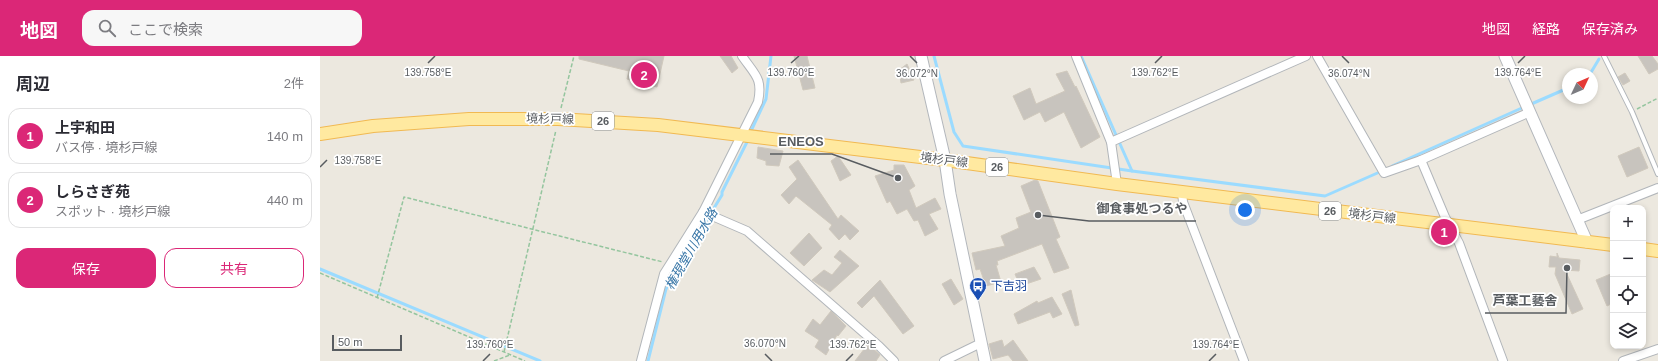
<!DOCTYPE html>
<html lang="ja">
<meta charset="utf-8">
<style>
:root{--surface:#fff;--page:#f7f7f7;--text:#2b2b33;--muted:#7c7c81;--line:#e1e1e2;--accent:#db2777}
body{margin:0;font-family:Arial,"Noto Sans JP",sans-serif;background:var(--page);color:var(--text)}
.controls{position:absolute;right:12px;bottom:12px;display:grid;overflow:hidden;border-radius:8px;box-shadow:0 2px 6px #0003}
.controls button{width:36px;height:36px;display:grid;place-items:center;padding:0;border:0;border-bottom:1px solid var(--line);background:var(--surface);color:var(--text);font:20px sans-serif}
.compass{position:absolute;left:1242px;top:12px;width:36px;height:36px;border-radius:50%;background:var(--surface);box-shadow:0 2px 6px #0003;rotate:46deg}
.scale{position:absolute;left:12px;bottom:10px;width:70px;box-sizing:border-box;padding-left:4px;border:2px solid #585c60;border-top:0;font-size:11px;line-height:14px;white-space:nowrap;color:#585c60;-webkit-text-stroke:3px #fff;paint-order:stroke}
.you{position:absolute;left:925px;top:154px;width:14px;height:14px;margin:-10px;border:3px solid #fff;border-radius:50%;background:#1a73e8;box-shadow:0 0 0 6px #1a73e833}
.badge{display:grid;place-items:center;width:26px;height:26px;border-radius:50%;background:var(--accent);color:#fff;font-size:13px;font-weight:700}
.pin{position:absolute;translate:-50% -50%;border:2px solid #fff;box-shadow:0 1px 4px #0006}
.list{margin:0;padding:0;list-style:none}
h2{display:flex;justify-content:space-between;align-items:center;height:52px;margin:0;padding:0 16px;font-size:17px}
h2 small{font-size:13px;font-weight:400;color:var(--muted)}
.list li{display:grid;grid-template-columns:26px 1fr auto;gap:12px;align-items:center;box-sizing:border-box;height:56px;margin:0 8px 8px;padding:0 8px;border:1px solid var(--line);border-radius:12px}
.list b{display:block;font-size:15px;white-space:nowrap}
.list p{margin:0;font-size:13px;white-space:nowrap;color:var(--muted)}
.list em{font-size:13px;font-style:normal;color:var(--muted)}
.actions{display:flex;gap:8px;padding:12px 16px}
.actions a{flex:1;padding:9px 0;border:1px solid var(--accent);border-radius:12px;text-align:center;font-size:14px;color:var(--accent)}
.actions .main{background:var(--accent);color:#fff}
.icon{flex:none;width:22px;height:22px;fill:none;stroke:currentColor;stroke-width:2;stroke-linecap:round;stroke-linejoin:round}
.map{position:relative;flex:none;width:1338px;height:305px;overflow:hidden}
header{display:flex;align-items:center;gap:24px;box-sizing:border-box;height:56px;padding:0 20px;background:var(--accent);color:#fff}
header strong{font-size:19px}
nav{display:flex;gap:22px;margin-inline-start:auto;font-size:14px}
.search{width:280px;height:36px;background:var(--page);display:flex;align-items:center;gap:10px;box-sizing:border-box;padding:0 14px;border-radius:12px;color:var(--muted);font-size:15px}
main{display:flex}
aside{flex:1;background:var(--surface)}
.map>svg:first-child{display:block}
</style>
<header>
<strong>地図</strong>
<div class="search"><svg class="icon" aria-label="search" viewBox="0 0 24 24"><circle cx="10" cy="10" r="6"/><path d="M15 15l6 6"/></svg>ここで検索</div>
<nav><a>地図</a><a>経路</a><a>保存済み</a></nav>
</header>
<main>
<aside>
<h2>周辺<small>2件</small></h2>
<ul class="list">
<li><span class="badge">1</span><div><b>上宇和田</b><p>バス停 · 境杉戸線</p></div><em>140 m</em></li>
<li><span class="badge">2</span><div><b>しらさぎ苑</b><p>スポット · 境杉戸線</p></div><em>440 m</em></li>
</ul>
<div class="actions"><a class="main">保存</a><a>共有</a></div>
</aside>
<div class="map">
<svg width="1338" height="305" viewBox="0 0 1338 305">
<rect width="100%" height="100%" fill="#ece8df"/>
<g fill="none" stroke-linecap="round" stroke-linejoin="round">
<g stroke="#9bdbff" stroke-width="3">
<polyline points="614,0 634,76 643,90 812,115 1005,140 1062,115"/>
<polyline points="761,0 812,115"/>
<polyline points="1270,18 1279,3"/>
<polyline points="1209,49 1248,32"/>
<polyline points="431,75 446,43 451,0"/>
<polyline points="1072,110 1204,51"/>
<polyline points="0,213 220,305"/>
<polyline points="328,305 346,233 354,217 402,139 402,136 427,86"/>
</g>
</g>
<g fill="#c8c4be" stroke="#d0c9bd">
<polygon points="259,0 344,0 337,31 307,23 309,15 259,3"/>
<polygon points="400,0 411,0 418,12 412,17"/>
<polygon points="474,0 487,0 495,32 483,34"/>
<polygon points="1318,0 1332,0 1338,8 1338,13 1329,18"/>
<polygon points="587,8 594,24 581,27 579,14"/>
<polygon points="747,15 755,31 756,30 780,81 761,92 744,56 725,66 720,56 704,64 693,40 710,32 716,48 745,35 736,18"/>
<polygon points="1305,17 1310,25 1303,29 1298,21"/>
<polygon points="438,91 463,95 459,110 446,109 446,105 437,102"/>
<polygon points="1319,91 1328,112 1307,121 1298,100"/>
<polygon points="518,100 531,119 520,125 511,105"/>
<polygon points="478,104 518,163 521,159 539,175 530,184 525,178 519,184 509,173 512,169 476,140 469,148 461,139 477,123 469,111"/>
<polygon points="574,109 584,109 595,130 589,134 596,152 615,142 621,153 609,158 618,173 605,180 598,164 594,165 587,153 577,158 570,145 567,147 555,120 574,114"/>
<polygon points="715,124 718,125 740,181 736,183 749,212 734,217 722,188 677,205 678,209 676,209 681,226 666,230 660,213 656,214 652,197 685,190 681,180 699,172 696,162 711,156 701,130"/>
<polygon points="489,177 502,192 484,210 470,197"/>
<polygon points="520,194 539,210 510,236 492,224 504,214 512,219 522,207 514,201"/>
<polygon points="1237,197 1239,202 1260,204 1259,215 1245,214 1263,253 1252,258 1235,218 1236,211 1229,211 1230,200 1237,201"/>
<polygon points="714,211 721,223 700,230 695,218"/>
<polygon points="1293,217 1293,247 1287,250 1276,224"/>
<polygon points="631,223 643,243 634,249 622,228"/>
<polygon points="560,224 594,270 583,278 554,240 542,252 537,247"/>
<polygon points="751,234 759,269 755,270 742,238"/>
<polygon points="732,241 742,258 733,262 730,256 698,268 694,258 717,245 718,247"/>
<polygon points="511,255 526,270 518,280 517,279 506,299 495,291 499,284 485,275 493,263 500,269"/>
<polygon points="682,284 684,291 693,284 708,305 693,305 688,299 673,303 669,288"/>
<polygon points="548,288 560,299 556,305 535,305"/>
</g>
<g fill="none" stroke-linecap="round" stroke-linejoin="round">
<defs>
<polyline id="lane" points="1284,0 1312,56 1338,118"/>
<g id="street">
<polyline points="756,0 791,86 797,128"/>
<polyline points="997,0 1064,117 1101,104 1210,56"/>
<polyline points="791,86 986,0"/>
<polyline points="1101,104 1125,161 1139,187 1183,305"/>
<polyline points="862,136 863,146 924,305"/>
<polyline points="383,156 427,175 559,290 574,305"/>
<polyline points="1257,164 1338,132"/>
<path d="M321,305L344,218L383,156L438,46C443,22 435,19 422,0"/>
<polyline points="624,305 661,287"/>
<polyline points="1303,305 1338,293"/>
</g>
<g id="secondary">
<polyline points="601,0 625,104 630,138 665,305"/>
<polyline points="1185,0 1267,186"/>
</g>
<g id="primary">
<polyline points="0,78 53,70 149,63 238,63 338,69 625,104 797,128 1293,189"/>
<polyline points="1323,193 1338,195"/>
</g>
</defs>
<use href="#lane" stroke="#b2b6ba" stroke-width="6"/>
<use href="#street" stroke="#b2b6ba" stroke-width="10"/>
<use href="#secondary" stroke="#b3b7bc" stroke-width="13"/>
<use href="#primary" stroke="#f1b952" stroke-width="14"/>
<g stroke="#94c59e" stroke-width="1.5" stroke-dasharray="4 2" stroke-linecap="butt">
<polyline points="241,52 254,0"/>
<polyline points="1317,53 1338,42"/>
<polyline points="0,217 205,305"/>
<polyline points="57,242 84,141 343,206"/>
<polyline points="184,296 236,74"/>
<polyline points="174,305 190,299"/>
</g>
<use href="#lane" stroke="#fff" stroke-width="4"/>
<use href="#street" stroke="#fff" stroke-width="8"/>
<use href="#secondary" stroke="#fff" stroke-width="11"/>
<use href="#primary" stroke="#ffe9a0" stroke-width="12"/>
</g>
<path fill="none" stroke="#585c60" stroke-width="1.5" d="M590,0L597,7M1022,0L1029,7M108,7L115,0M471,7L479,0M835,7L842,0M1198,7L1205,0M0,111L7,104M445,298L452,305M163,305L170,298M526,305L533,298M889,305L896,298"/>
<defs>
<symbol id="bus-pin" viewBox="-11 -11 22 30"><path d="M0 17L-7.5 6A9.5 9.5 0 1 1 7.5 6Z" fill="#1a4fb4" stroke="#fff"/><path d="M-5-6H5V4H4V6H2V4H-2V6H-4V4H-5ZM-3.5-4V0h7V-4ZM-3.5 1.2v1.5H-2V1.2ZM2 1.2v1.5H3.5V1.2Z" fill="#fff"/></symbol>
</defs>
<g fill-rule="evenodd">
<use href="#bus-pin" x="648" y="220" width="20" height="27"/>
</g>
<g text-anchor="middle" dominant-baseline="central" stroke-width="3.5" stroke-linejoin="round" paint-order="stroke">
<g fill="#fff" stroke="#8a8d90" stroke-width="1">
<rect x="272" y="56" width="22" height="18" rx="3"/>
<rect x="666" y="102" width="22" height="18" rx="3"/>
<rect x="999" y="146" width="22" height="18" rx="3"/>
</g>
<g font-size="11" font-weight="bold" fill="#585c60">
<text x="283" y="65">26</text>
<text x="677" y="111">26</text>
<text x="1010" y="155">26</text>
</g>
<g font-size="12" fill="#585c60" stroke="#fff">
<text transform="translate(230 63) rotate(1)">境杉戸線</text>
<text transform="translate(624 104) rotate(7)">境杉戸線</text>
<text transform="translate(1052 160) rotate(7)">境杉戸線</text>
</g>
<g font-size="12" fill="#164399" stroke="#fff" text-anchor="start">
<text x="671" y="230">下吉羽</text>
</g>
<g font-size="13" font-style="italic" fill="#3876a7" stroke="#fff">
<text transform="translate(371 193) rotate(-60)">権現堂川用水路</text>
</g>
</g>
<g font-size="10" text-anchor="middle" fill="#585c60" stroke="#fff" stroke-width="3.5" stroke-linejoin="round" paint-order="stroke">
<text x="108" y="20">139.758°E</text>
<text x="471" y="20">139.760°E</text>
<text x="835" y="20">139.762°E</text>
<text x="1198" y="20">139.764°E</text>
<text x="597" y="21">36.072°N</text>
<text x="1029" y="21">36.074°N</text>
<text x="38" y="108">139.758°E</text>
<text x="445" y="291">36.070°N</text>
<text x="170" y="292">139.760°E</text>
<text x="533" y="292">139.762°E</text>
<text x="896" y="292">139.764°E</text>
</g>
<path fill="none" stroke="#585c60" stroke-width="1.5" d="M578 122L512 98H450M718 159L769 165H876M1247 212L1246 257H1165"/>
<g fill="#585c60" stroke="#fff" stroke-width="1.5">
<circle cx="578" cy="122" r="4"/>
<circle cx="718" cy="159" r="4"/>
<circle cx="1247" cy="212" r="4"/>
</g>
<g font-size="13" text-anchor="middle" font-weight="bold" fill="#585c60" stroke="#fff" stroke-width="3.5" stroke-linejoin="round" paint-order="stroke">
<text x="481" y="90">ENEOS</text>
<text x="822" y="157">御食事処つるや</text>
<text x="1205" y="249">芦葉工藝舎</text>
</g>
</svg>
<div class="controls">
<button>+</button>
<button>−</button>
<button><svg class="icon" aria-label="locate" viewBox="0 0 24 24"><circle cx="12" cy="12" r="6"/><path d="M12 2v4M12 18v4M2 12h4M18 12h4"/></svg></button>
<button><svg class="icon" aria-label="layers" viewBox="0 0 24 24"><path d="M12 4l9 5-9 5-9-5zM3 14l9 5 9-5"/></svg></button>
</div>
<svg class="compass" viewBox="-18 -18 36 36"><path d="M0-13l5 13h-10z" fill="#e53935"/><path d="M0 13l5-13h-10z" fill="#7c7c81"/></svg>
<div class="scale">50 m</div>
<div class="you"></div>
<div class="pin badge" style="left:1124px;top:176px">1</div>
<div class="pin badge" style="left:324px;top:19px">2</div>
</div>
</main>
